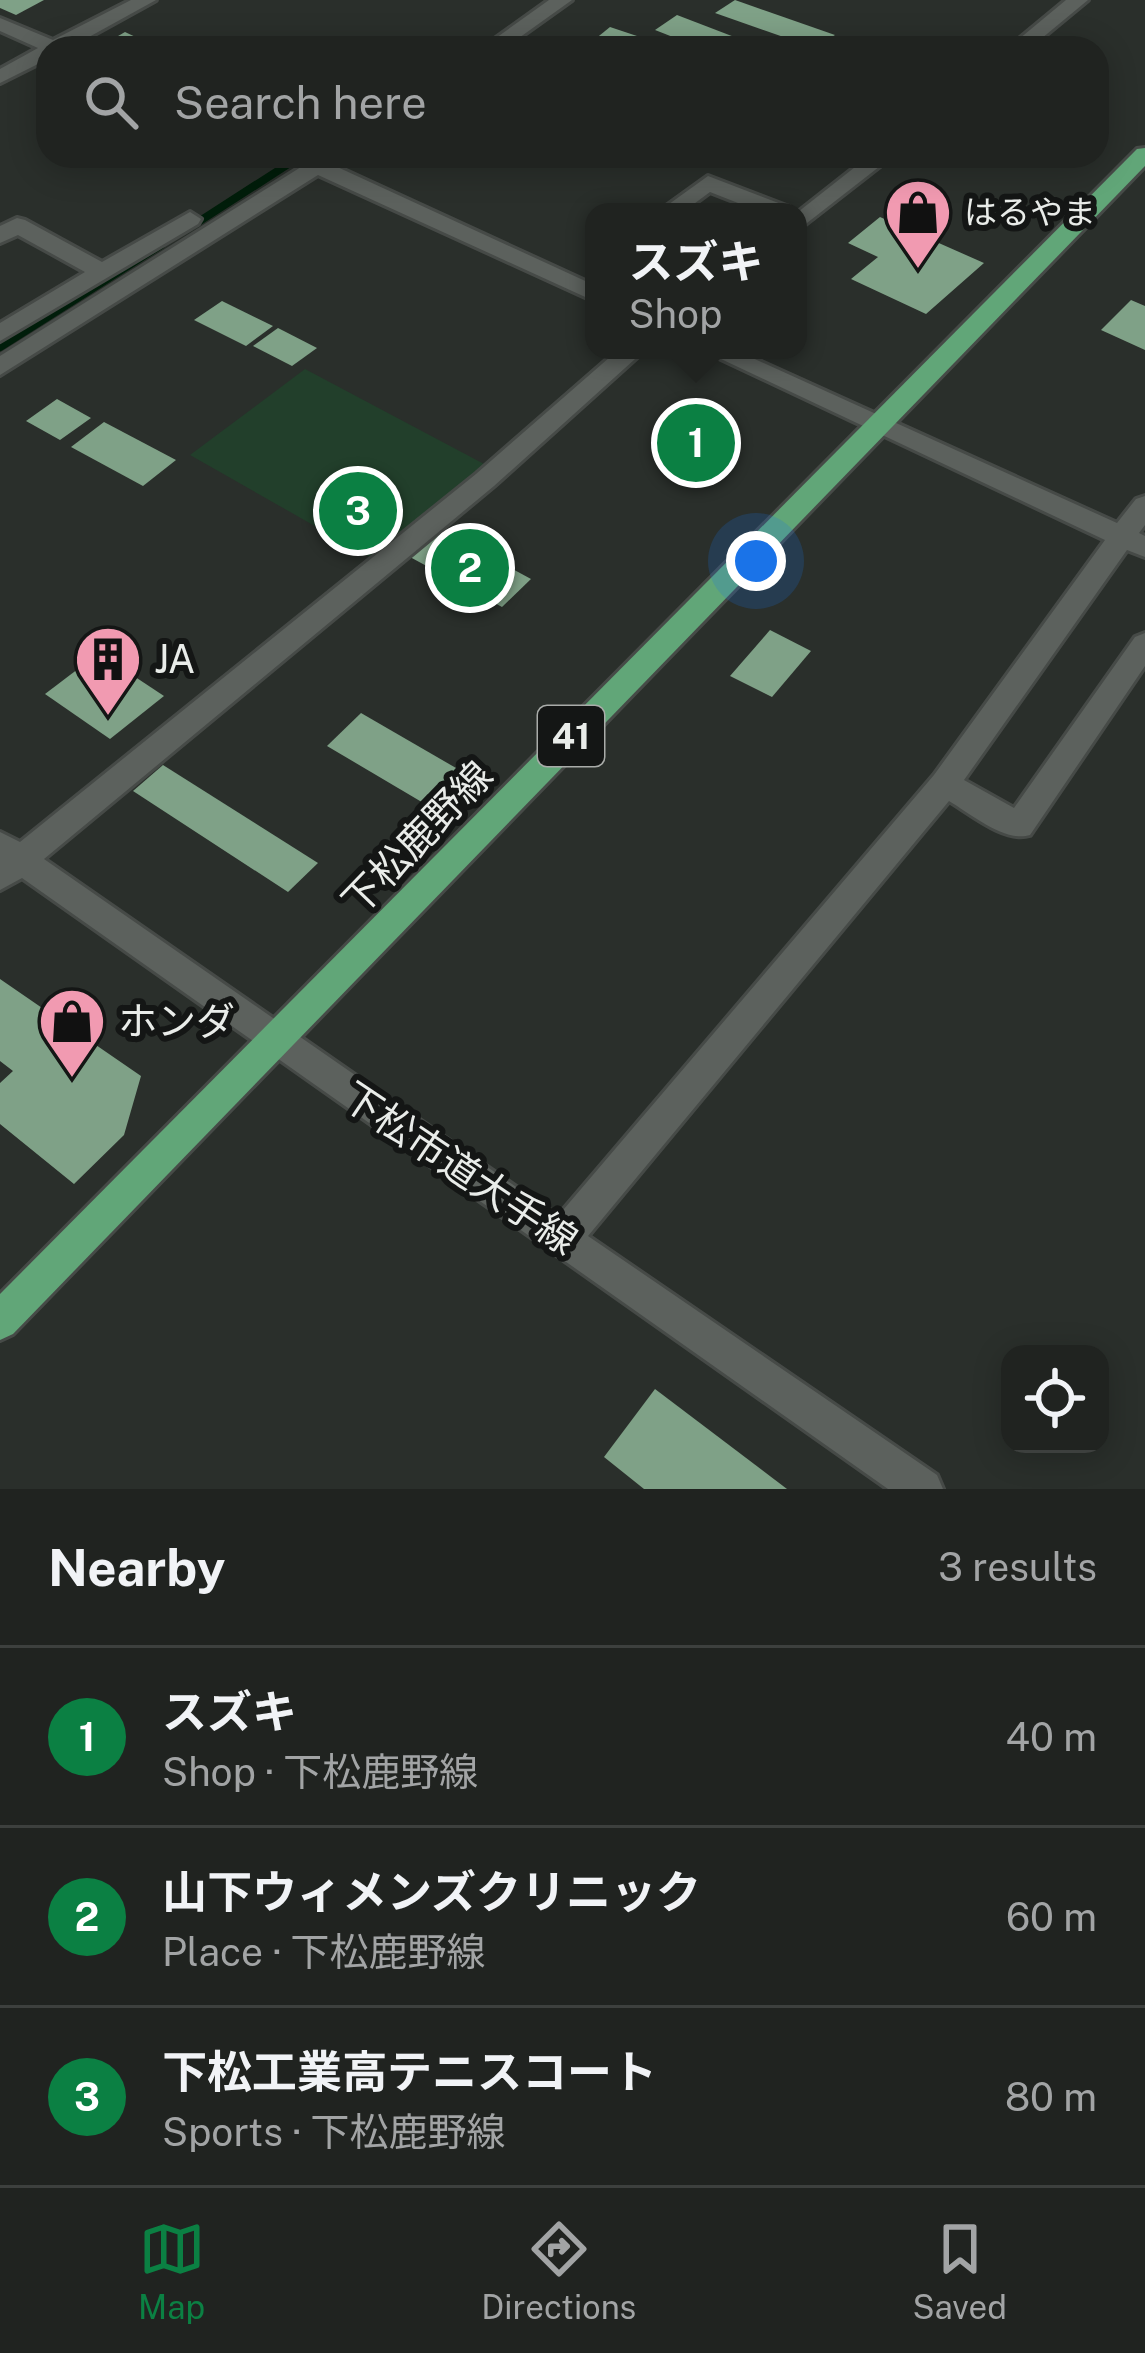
<!DOCTYPE html>
<meta charset="utf-8">
<style>
:root{--surface:#202320;--page:#282b29;--text:#f1f3f6;--muted:#a2a4a5;--line:#3d403e;--accent:#0b8043}
body{margin:0;font-family:"Public Sans","Noto Sans JP",sans-serif;background:var(--page);color:var(--text)}
.controls{position:absolute;right:36px;bottom:36px;display:grid;overflow:hidden;border-radius:24px;box-shadow:0 6px 30px #0003}
.controls button{width:108px;height:108px;display:grid;place-items:center;padding:0;border:0;border-bottom:3px solid var(--line);background:var(--surface);color:var(--text);font:60px sans-serif}
.you{position:absolute;left:756px;top:561px;width:42px;height:42px;margin:-30px;border:9px solid #fff;border-radius:50%;background:#1a73e8;box-shadow:0 0 0 18px #1a73e833}
.badge{display:grid;place-items:center;width:78px;height:78px;border-radius:50%;background:var(--accent);color:#fff;font-size:39px;font-weight:700}
.pin{position:absolute;translate:-50% -50%;border:6px solid #fff;box-shadow:0 3px 12px #0006}
.popup{position:absolute;left:585px;top:203px;width:222px;height:156px;box-sizing:border-box;display:grid;place-content:center;border-radius:24px;background:var(--surface);filter:drop-shadow(0 3px 9px #0005);font-size:39px;white-space:nowrap;color:var(--muted)}
.popup b{font-size:45px;color:var(--text)}
.popup::after{content:'';position:absolute;left:50%;top:100%;margin-left:-24px;border:24px solid transparent;border-top-color:var(--surface)}
.list{margin:0;padding:0;list-style:none}
h2{display:flex;justify-content:space-between;align-items:center;height:156px;margin:0;padding:0 48px;font-size:51px}
h2 small{font-size:39px;font-weight:400;color:var(--muted)}
.list li{display:grid;grid-template-columns:78px 1fr auto;gap:36px;align-items:center;box-sizing:border-box;height:180px;padding:0 48px;border-top:3px solid var(--line)}
.list b{display:block;font-size:45px;white-space:nowrap}
.list p{margin:0;font-size:39px;white-space:nowrap;color:var(--muted)}
.list em{font-size:39px;font-style:normal;color:var(--muted)}
.icon{flex:none;width:66px;height:66px;fill:none;stroke:currentColor;stroke-width:2;stroke-linecap:round;stroke-linejoin:round}
.map{position:relative;flex:none;width:1145px;height:1489px;overflow:hidden}
.search{position:absolute;background:var(--surface);box-shadow:0 6px 30px #0003;left:36px;right:36px;top:36px;height:132px;display:flex;align-items:center;gap:30px;box-sizing:border-box;padding:0 42px;border-radius:36px;color:var(--muted);font-size:45px}
.sheet{height:696px;background:var(--surface)}
nav{display:flex;justify-content:space-around;align-items:center;box-sizing:border-box;height:168px;border-top:3px solid var(--line);background:var(--surface);font-size:33px;color:var(--muted)}
nav a{display:grid;justify-items:center;gap:6px}
nav .on{color:var(--accent)}
.map>svg:first-child{display:block}
</style>
<div class="map">
<svg width="1145" height="1489" viewBox="0 0 1145 1489">
<rect width="100%" height="100%" fill="#2a2f2b"/>
<polygon fill="#223f2b" points="305,369 484,464 371,558 190,455"/>
<g fill="none" stroke-linecap="round" stroke-linejoin="round">
<g stroke="#001d0a" stroke-width="8">
<polyline points="192,226 290,163"/>
<polyline points="0,347 161,245"/>
</g>
</g>
<g fill="#7fa187">
<polygon points="0,0 44,0 16,15 0,8"/>
<polygon points="735,0 835,35 815,48 715,13"/>
<polygon points="677,15 763,48 701,48 655,30"/>
<polygon points="610,27 637,36 623,48 594,40"/>
<polygon points="125,32 159,48 117,48 106,43"/>
<polygon points="880,217 984,263 926,314 851,279 878,257 848,243"/>
<polygon points="1131,300 1145,306 1145,350 1101,330"/>
<polygon points="222,301 273,326 246,346 194,320"/>
<polygon points="278,328 317,348 292,366 253,346"/>
<polygon points="57,399 91,418 60,440 26,421"/>
<polygon points="706,414 735,429 686,473 657,457"/>
<polygon points="104,422 176,460 143,486 71,447"/>
<polygon points="440,530 531,579 502,607 410,557"/>
<polygon points="770,630 811,651 772,697 730,676"/>
<polygon points="99,653 164,696 110,739 45,694"/>
<polygon points="361,713 475,779 442,814 327,746"/>
<polygon points="163,765 318,863 288,892 133,791"/>
<polygon points="0,979 141,1076 124,1135 74,1184 0,1124 0,1083 13,1071 0,1061"/>
<polygon points="655,1389 787,1489 644,1489 604,1457"/>
</g>
<g fill="none" stroke-linecap="round" stroke-linejoin="round">
<defs>
<g id="minor">
<polygon points="131,0 156,0 69,48 48,48 48,59 0,83 0,69 38,48 0,31 0,18 53,40"/>
<polygon points="549,0 572,0 505,48 482,48"/>
<polygon points="1066,0 1088,0 1030,48 1008,48"/>
<polygon points="300,156 344,156 333,165 594,285 594,301 318,175 0,375 0,356 301,167 295,161"/>
<polygon points="869,156 893,156 798,230 798,212"/>
<polygon points="708,176 789,207 792,212 761,212 710,192 683,212 658,212"/>
<polygon points="190,212 201,219 198,224 0,341 0,323 85,272 18,235 0,243 0,226 17,218 25,220 102,262"/>
<path d="M618,350H645L494,486L44,859L558,1216L934,775L1105,540L702,350H735L1117,523L1136,499L1145,496V525L1139,533L1145,536V557L1127,550L964,780L1014,808L1135,637L1145,633V666L1030,835C1005,843 971,814 949,801L588,1236L937,1475L943,1489H888L22,878L0,890V832L20,842L476,474Z"/>
</g>
<polygon id="major" points="1145,148 1145,166 13,1334 0,1340 0,1294 1137,149"/>
</defs>
<use href="#minor" stroke="#464a47" stroke-width="6"/>
<use href="#major" stroke="#464a47" stroke-width="6"/>
<use href="#minor" fill="#5c615d" fill-rule="evenodd"/>
<use href="#major" fill="#61a678" fill-rule="evenodd"/>
</g>
<defs>
<symbol id="shop-pin" viewBox="-11 -11 22 30"><path d="M0 17L-7.5 6A9.5 9.5 0 1 1 7.5 6Z" fill="#f19ab1" stroke="#141615"/><path d="M-5-2.5h2.3a2.7 3.5 0 0 1 5.4 0H5L5.5 6h-11ZM-1.5-2.5h3a1.5 2.3 0 0 0-3 0Z" fill="#111"/></symbol>
<symbol id="building-pin" viewBox="-11 -11 22 30"><path d="M0 17L-7.5 6A9.5 9.5 0 1 1 7.5 6Z" fill="#f19ab1" stroke="#141615"/><path d="M-4-6H4V6H1V3H-1V6H-4ZM-2.5-4.3h1.7v1.8h-1.7ZM.8-4.3h1.7v1.8H.8ZM-2.5-1h1.7V.8h-1.7ZM.8-1h1.7V.8H.8Z" fill="#111"/></symbol>
</defs>
<g fill-rule="evenodd">
<use href="#shop-pin" x="880" y="174" width="76" height="104"/>
<use href="#building-pin" x="70" y="621" width="76" height="104"/>
<use href="#shop-pin" x="34" y="983" width="76" height="104"/>
</g>
<g text-anchor="middle" dominant-baseline="central" stroke-width="12" stroke-linejoin="round" paint-order="stroke">
<g font-size="33" fill="#e9ece9" stroke="#141615" text-anchor="start">
<text x="964" y="212">はるやま</text>
</g>
<rect fill="#141615" stroke="#a9aca9" stroke-width="3" x="538" y="706" width="66" height="60" rx="9"/>
<g font-size="36" font-weight="bold" fill="#e9ece9">
<text x="571" y="736">41</text>
</g>
<g font-size="39" fill="#e9ece9" stroke="#141615" text-anchor="start">
<text x="154" y="659">JA</text>
<text x="118" y="1021">ホンダ</text>
</g>
<g font-size="39" fill="#e9ece9" stroke="#141615">
<text transform="translate(417 838) rotate(-46)">下松鹿野線</text>
<text transform="translate(460 1168) rotate(34)">下松市道大手線</text>
</g>
</g>
</svg>
<div class="controls">
<button><svg class="icon" aria-label="locate" viewBox="0 0 24 24"><circle cx="12" cy="12" r="6"/><path d="M12 2v4M12 18v4M2 12h4M18 12h4"/></svg></button>
</div>
<div class="you"></div>
<div class="pin badge" style="left:696px;top:443px">1</div>
<div class="popup"><b>スズキ</b>Shop</div>
<div class="pin badge" style="left:470px;top:568px">2</div>
<div class="pin badge" style="left:358px;top:511px">3</div>
<div class="search"><svg class="icon" aria-label="search" viewBox="0 0 24 24"><circle cx="10" cy="10" r="6"/><path d="M15 15l6 6"/></svg>Search here</div>
</div>
<section class="sheet">
<h2>Nearby<small>3 results</small></h2>
<ul class="list">
<li><span class="badge">1</span><div><b>スズキ</b><p>Shop · 下松鹿野線</p></div><em>40 m</em></li>
<li><span class="badge">2</span><div><b>山下ウィメンズクリニック</b><p>Place · 下松鹿野線</p></div><em>60 m</em></li>
<li><span class="badge">3</span><div><b>下松工業高テニスコート</b><p>Sports · 下松鹿野線</p></div><em>80 m</em></li>
</ul>
</section>
<nav>
<a class="on"><svg class="icon" aria-label="map" viewBox="0 0 24 24"><path d="M3 6l6-2 6 2 6-2v14l-6 2-6-2-6 2zM9 4v14M15 6v14"/></svg>Map</a>
<a><svg class="icon" aria-label="directions" viewBox="0 0 24 24"><path d="M12 3l9 9-9 9-9-9zM9 14v-3h6M13 9l2 2-2 2"/></svg>Directions</a>
<a><svg class="icon" aria-label="saved" viewBox="0 0 24 24"><path d="M7 4h10v16l-5-4-5 4z"/></svg>Saved</a>
</nav>
